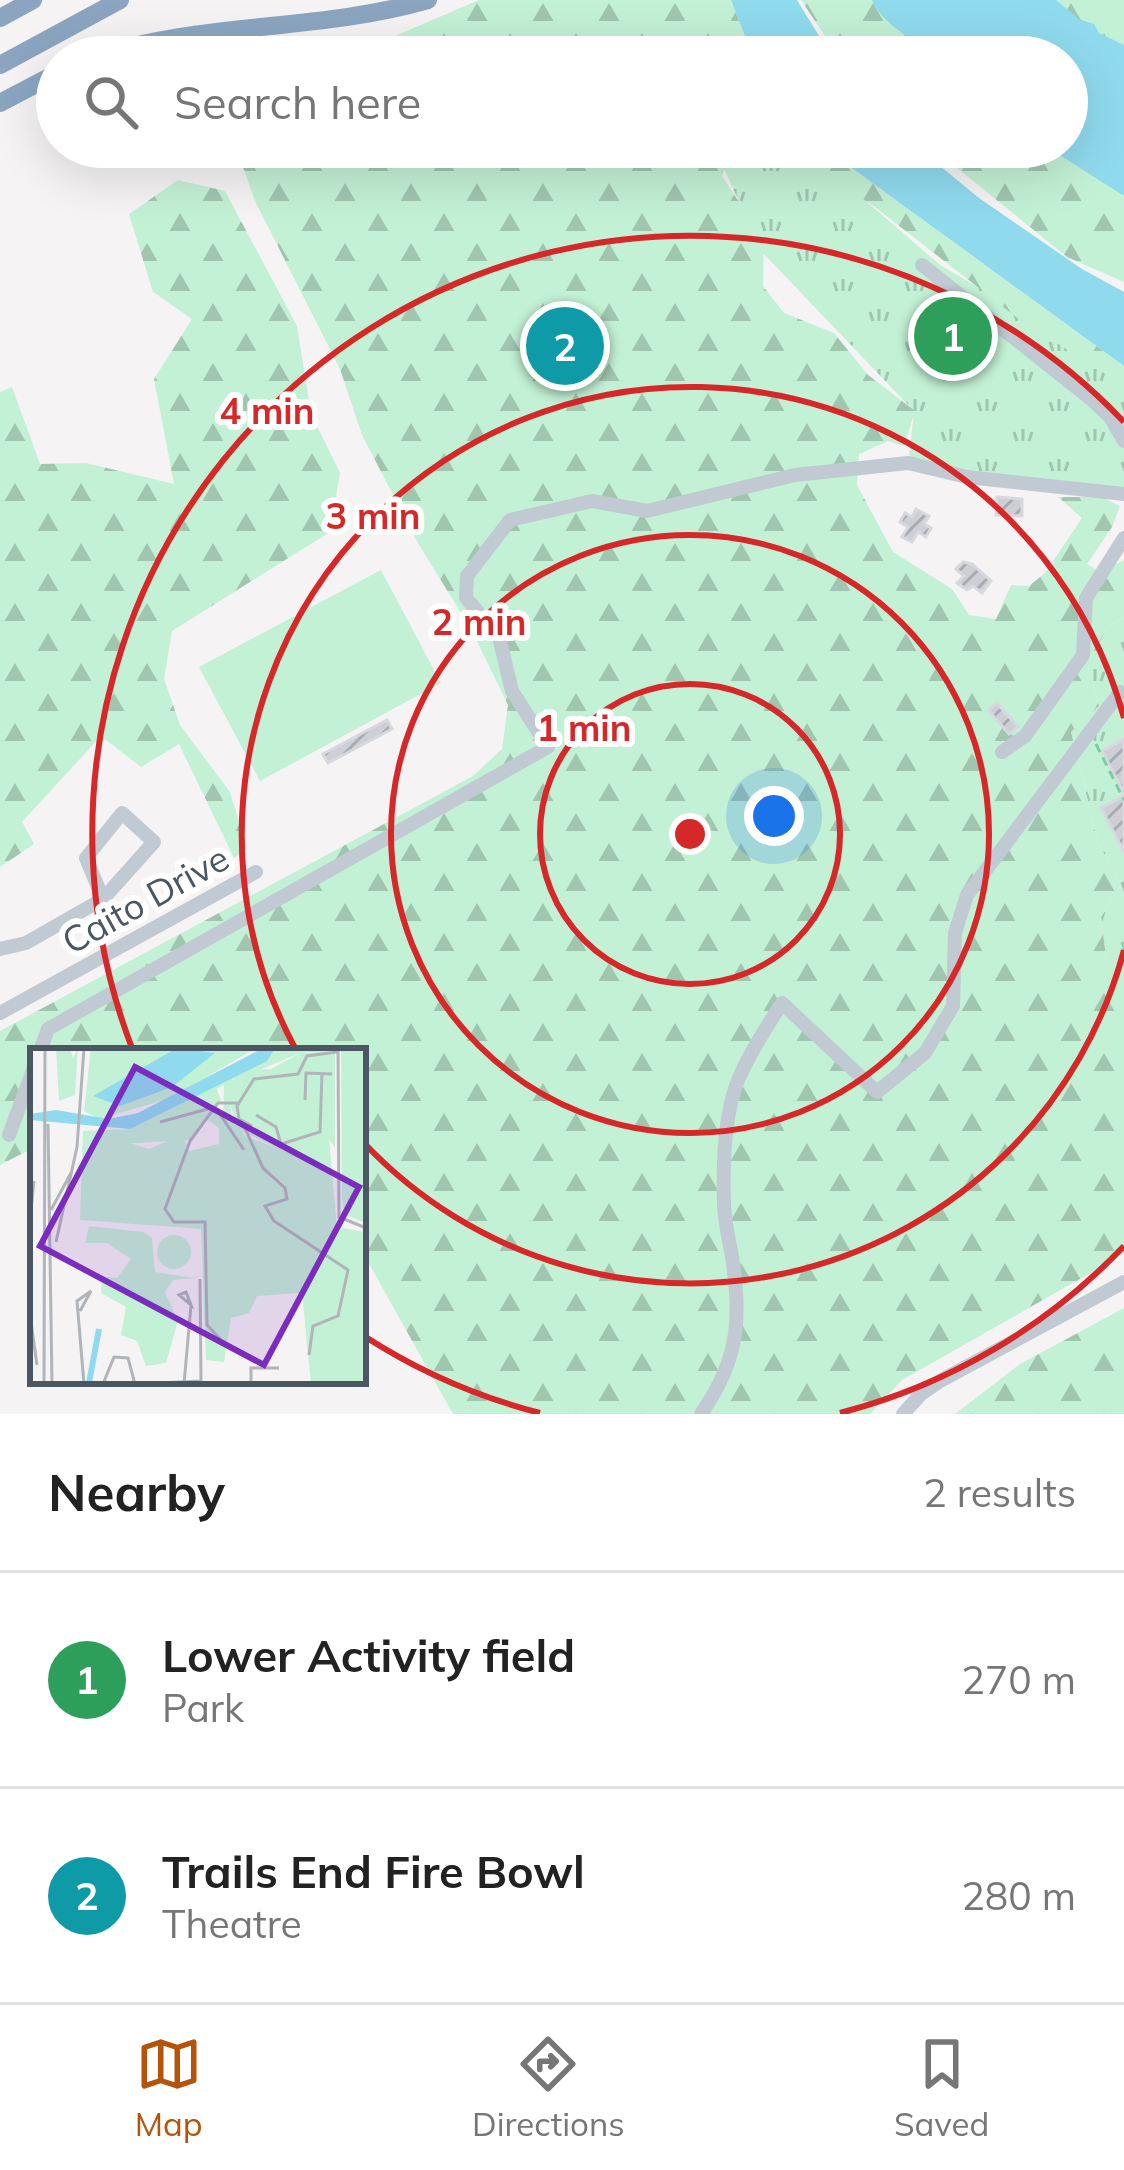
<!DOCTYPE html>
<style>
:root{--surface:#fff;--page:#f6f6f6;--text:#222;--muted:#767676;--line:#e0e0e0;--accent:#b45309}
body{margin:0;font-family:Mulish,sans-serif;background:var(--page);color:var(--text)}
.you{position:absolute;left:774px;top:816px;width:42px;height:42px;margin:-30px;border:9px solid #fff;border-radius:50%;background:#1a73e8;box-shadow:0 0 0 18px #1a73e833}
.badge{display:grid;place-items:center;width:78px;height:78px;border-radius:50%;background:var(--accent);color:#fff;font-size:39px;font-weight:700}
.pin{position:absolute;translate:-50% -50%;border:6px solid #fff;box-shadow:0 3px 12px #0006}
.list{margin:0;padding:0;list-style:none}
h2{display:flex;justify-content:space-between;align-items:center;height:156px;margin:0;padding:0 48px;font-size:51px}
h2 small{font-size:39px;font-weight:400;color:var(--muted)}
.list li{display:grid;grid-template-columns:78px 1fr auto;gap:36px;align-items:center;box-sizing:border-box;height:216px;padding:0 48px;border-top:3px solid var(--line)}
.list b{display:block;font-size:45px;white-space:nowrap}
.list p{margin:0;font-size:39px;white-space:nowrap;color:var(--muted)}
.list em{font-size:39px;font-style:normal;color:var(--muted)}
.icon{flex:none;width:66px;height:66px;fill:none;stroke:currentColor;stroke-width:2;stroke-linecap:round;stroke-linejoin:round}
.map{position:relative;flex:none;width:1124px;height:1414px;overflow:hidden}
.search{position:absolute;background:var(--surface);box-shadow:0 12px 48px #0002;left:36px;right:36px;top:36px;height:132px;display:flex;align-items:center;gap:30px;box-sizing:border-box;padding:0 42px;border-radius:66px;color:var(--muted);font-size:45px}
.sheet{height:588px;background:var(--surface)}
nav{display:flex;justify-content:space-around;align-items:center;box-sizing:border-box;height:168px;border-top:3px solid var(--line);background:var(--surface);font-size:33px;color:var(--muted)}
nav a{display:grid;justify-items:center;gap:6px}
nav .on{color:var(--accent)}
.map>svg:first-child{display:block}
</style>
<div class="map">
<svg width="1124" height="1414" viewBox="0 0 1124 1414">
<defs>
<pattern id="grass-tufts" width="24" height="20" patternUnits="userSpaceOnUse" patternTransform="scale(3)"><rect width="24" height="20" fill="#c3f1d5"/><path d="M3 7l-1-3M5 7V3M7 7l1-3M15 17l-1-3M17 17v-4M19 17l1-3" fill="none" stroke="#a0c6b0"/></pattern>
<pattern id="forest-firs" width="22" height="20" patternUnits="userSpaceOnUse" patternTransform="scale(3)"><rect width="22" height="20" fill="#c3f1d5"/><path d="M5 1l3.5 6h-7zM16 11l3.5 6h-7z" fill="#a0c6b0"/></pattern>
<pattern id="building-hatch" width="6" height="6" patternUnits="userSpaceOnUse" patternTransform="scale(3)"><rect width="6" height="6" fill="#cdcfd5"/><path d="M-1 1l2-2M0 6l6-6M5 7l2-2" fill="none" stroke="#a8abb0"/></pattern>
</defs>
<rect width="100%" height="100%" fill="#f5f3f3"/>
<g fill="url(#grass-tufts)">
<polygon points="714,147 803,147 940,265 1124,371 1124,495 965,477 909,458 914,411 762,252"/>
<polygon points="1124,618 1124,971 1107,966 1101,917 1121,885 1098,843 1071,732 1099,706 1088,667 1107,627"/>
</g>
<g fill="url(#forest-firs)">
<polygon points="479,0 731,0 753,57 346,57"/>
<polygon points="801,0 1124,0 1124,282 1067,257 931,147 1067,147 1067,57 839,57"/>
<polygon points="236,147 733,147 722,176 764,240 763,286 784,313 834,333 868,375 915,411 904,446 888,441 859,454 857,485 893,552 952,589 969,615 996,619 1011,585 1029,586 1045,573 1082,518 1058,497 1101,497 1120,506 1112,527 1087,564 1100,572 1124,560 1124,618 1107,627 1088,667 1099,706 1071,732 1098,843 1121,885 1101,917 1107,965 1124,971 1124,1254 902,1380 870,1414 453,1414 363,1253 363,1051 33,1051 33,1148 0,1165 0,1031 473,776 502,749 508,705 472,631 418,543 362,435 340,369 255,201"/>
<polygon points="782,147 823,147 1124,366 1124,386 1016,317 875,207"/>
<polygon points="178,180 225,191 297,326 311,414 340,473 330,532 172,631 164,679 180,725 230,792 247,848 234,858 179,744 141,767 101,736 22,822 34,844 0,867 0,392 12,387 40,464 86,463 174,484 154,379 192,319 153,292 129,214"/>
<polygon points="1124,1308 1124,1414 955,1414 1020,1364"/>
</g>
<polygon fill="#c3f1d5" points="381,570 441,683 260,781 199,667"/>
<g fill="#90daee">
<polygon points="731,0 797,0 832,57 753,57"/>
<path d="M872,0H1056L1079,19L1094,24L1099,33L1124,45V196L1047,147H1067V57H933C913,37 883,26 872,0Z"/>
<polygon points="823,147 917,147 979,198 1082,269 1124,292 1124,366"/>
</g>
<g fill="url(#building-hatch)" stroke="#d7d9de" stroke-width="3">
<polygon points="934,332 954,346 945,359 925,345"/>
<polygon points="997,497 1022,499 1022,516 996,515"/>
<polygon points="916,509 929,516 924,524 931,528 926,537 918,532 912,542 902,537 908,527 900,522 905,513 912,517"/>
<polygon points="963,562 972,564 991,581 982,593 973,586 967,590 957,583 964,576 956,569"/>
<polygon points="997,703 1018,727 1009,734 988,710"/>
<polygon points="387,720 392,729 328,763 323,754"/>
<polygon points="1124,739 1124,793 1102,751"/>
<polygon points="1124,796 1124,852 1101,808"/>
</g>
<g fill="none" stroke-linecap="round" stroke-linejoin="round">
<polyline stroke="#7ad0a6" stroke-width="3" stroke-dasharray="9 6" stroke-linecap="butt" points="1096,744 1124,800"/>
<g stroke="#c1cad2" stroke-width="14">
<polyline points="922,265 1091,399 1110,417 1124,441"/>
<polyline points="1002,752 1025,736 1083,655 1086,598 1124,538"/>
<polygon points="122,813 154,842 103,899 86,858"/>
<polyline points="0,949 26,943 103,899"/>
<polyline points="0,1013 256,872"/>
<polyline points="40,1051 48,1029 548,747 512,691 499,637 466,598 467,576 510,520 592,501 647,511 795,475 908,463 967,477 1124,494"/>
<polyline points="9,1135 33,1070"/>
<path d="M701,1414C738,1361 742,1320 732,1257C729,1239 724,1220 724,1202C723,1168 724,1124 734,1092C741,1066 767,1026 782,1003L877,1092L925,1053L953,1006L955,933L967,895L1120,692"/>
<polyline points="903,1414 921,1394 940,1381 1124,1282"/>
</g>
<g stroke="#8ba5c1" stroke-width="18">
<polyline points="0,18 33,0"/>
<path d="M93,57C205,21 316,32 428,0"/>
<polyline points="0,65 120,0"/>
<polyline points="0,103 57,73"/>
</g>
</g>
<g fill="none" stroke="#d62828" stroke-width="6">
<circle cx="690" cy="834" r="150"/>
<circle cx="690" cy="834" r="299"/>
<path d="M1124 950A449 449 0 0 1 364 1143M295 1048A449 449 0 1 1 1124 718"/>
<path d="M1124 1246A598 598 0 0 1 840 1413M540 1413A598 598 0 0 1 364 1336M132 1048A598 598 0 0 1 1124 422"/>
</g>
<g text-anchor="middle" dominant-baseline="central" stroke-width="12" stroke-linejoin="round" paint-order="stroke">
<g font-size="36" fill="#4a5661" stroke="#fff">
<text transform="translate(145 899) rotate(-29)">Caito Drive</text>
</g>
</g>
<g transform="translate(30 1048)">
<rect width="336" height="336" fill="#f5f3f3"/>
<path d="M305,3V100L299,91L256,104L207,81L200,55L205,22L241,21L270,5ZM185,36L191,52L159,92L89,96L88,88Z" fill="#c3f1d5"/>
<path d="M26,0H40L43,10L48,0L45,47L29,53ZM61,0H226L141,50L69,71L54,63ZM245,0H305V3L270,5L215,28L210,21ZM311,0H336V175L315,167L312,151ZM201,26L209,46L200,55L203,75L217,89L256,103L285,89L299,91L307,179L336,184V336H281L272,245L227,248L219,265L201,270L194,314L176,312L171,181L50,172L53,83L100,81ZM194,37L193,71L184,63L178,72L189,80V96L159,103L152,87L119,101L94,93ZM59,178L113,184L122,190L125,224L165,230L143,232L135,244L148,273L136,315L116,318L107,293L91,287L96,259L71,245L72,228L87,230L101,211L77,195H55Z" fill="#c3f1d5" fill-rule="evenodd"/>
<path d="M127 204a17 17 0 1 1 34 0a17 17 0 1 1-34 0Z" fill="#c3f1d5"/>
<path d="M147,0L185,5L142,39L90,58L63,48ZM233,0H245L237,13L100,81L0,72V66L26,62L78,71L108,65Z" fill="#90daee"/>
<path fill="none" stroke="#90daee" stroke-width="6" d="M59,335L69,281"/>
<path fill="none" stroke="#b1b4b9" stroke-width="3" d="M308,0L309,169L336,180M275,52L276,25L302,26M226,67L246,79L251,96L290,84L292,25M130,74L185,59L214,102M18,76L22,336M214,78L233,120L255,140L257,151L235,158L244,173L318,222L308,268L283,278L279,307M222,78L209,71L207,58L224,31L268,26L277,8L307,4M47,99L54,0M21,162L41,125M0,171L4,133M26,194L47,99M170,231L171,336M156,244L161,257L149,247ZM50,263L61,243L47,253L54,336M0,267L7,317M191,292L177,277L175,174H144L135,161L160,93L188,55H208M14,336L15,0M73,336L84,309L98,310L105,336M108,336L171,333M154,336L161,257M221,336V320H249"/>
<path fill="#7b2cbf" fill-opacity="0.15" stroke="#7b2cbf" stroke-width="6" d="M105,19L329,139L234,317L10,198Z"/>
<rect width="336" height="336" fill="none" stroke="#4a5661" stroke-width="6"/>
</g>
<circle cx="690" cy="834" r="18" fill="#d62828" stroke="#fff" stroke-width="6"/>
<g font-size="36" text-anchor="middle" font-weight="bold" fill="#d62828" stroke="#fff" stroke-width="12" stroke-linejoin="round" paint-order="stroke">
<text x="267" y="424">4 min</text>
<text x="373" y="529">3 min</text>
<text x="479" y="635">2 min</text>
<text x="584" y="741">1 min</text>
</g>
</svg>
<div class="you"></div>
<div class="pin badge" style="left:953px;top:336px;background:#2e9e5b">1</div>
<div class="pin badge" style="left:565px;top:346px;background:#0f9aa8">2</div>
<div class="search"><svg class="icon" aria-label="search" viewBox="0 0 24 24"><circle cx="10" cy="10" r="6"/><path d="M15 15l6 6"/></svg>Search here</div>
</div>
<section class="sheet">
<h2>Nearby<small>2 results</small></h2>
<ul class="list">
<li><span class="badge" style="background:#2e9e5b">1</span><div><b>Lower Activity field</b><p>Park</p></div><em>270 m</em></li>
<li><span class="badge" style="background:#0f9aa8">2</span><div><b>Trails End Fire Bowl</b><p>Theatre</p></div><em>280 m</em></li>
</ul>
</section>
<nav>
<a class="on"><svg class="icon" aria-label="map" viewBox="0 0 24 24"><path d="M3 6l6-2 6 2 6-2v14l-6 2-6-2-6 2zM9 4v14M15 6v14"/></svg>Map</a>
<a><svg class="icon" aria-label="directions" viewBox="0 0 24 24"><path d="M12 3l9 9-9 9-9-9zM9 14v-3h6M13 9l2 2-2 2"/></svg>Directions</a>
<a><svg class="icon" aria-label="saved" viewBox="0 0 24 24"><path d="M7 4h10v16l-5-4-5 4z"/></svg>Saved</a>
</nav>
